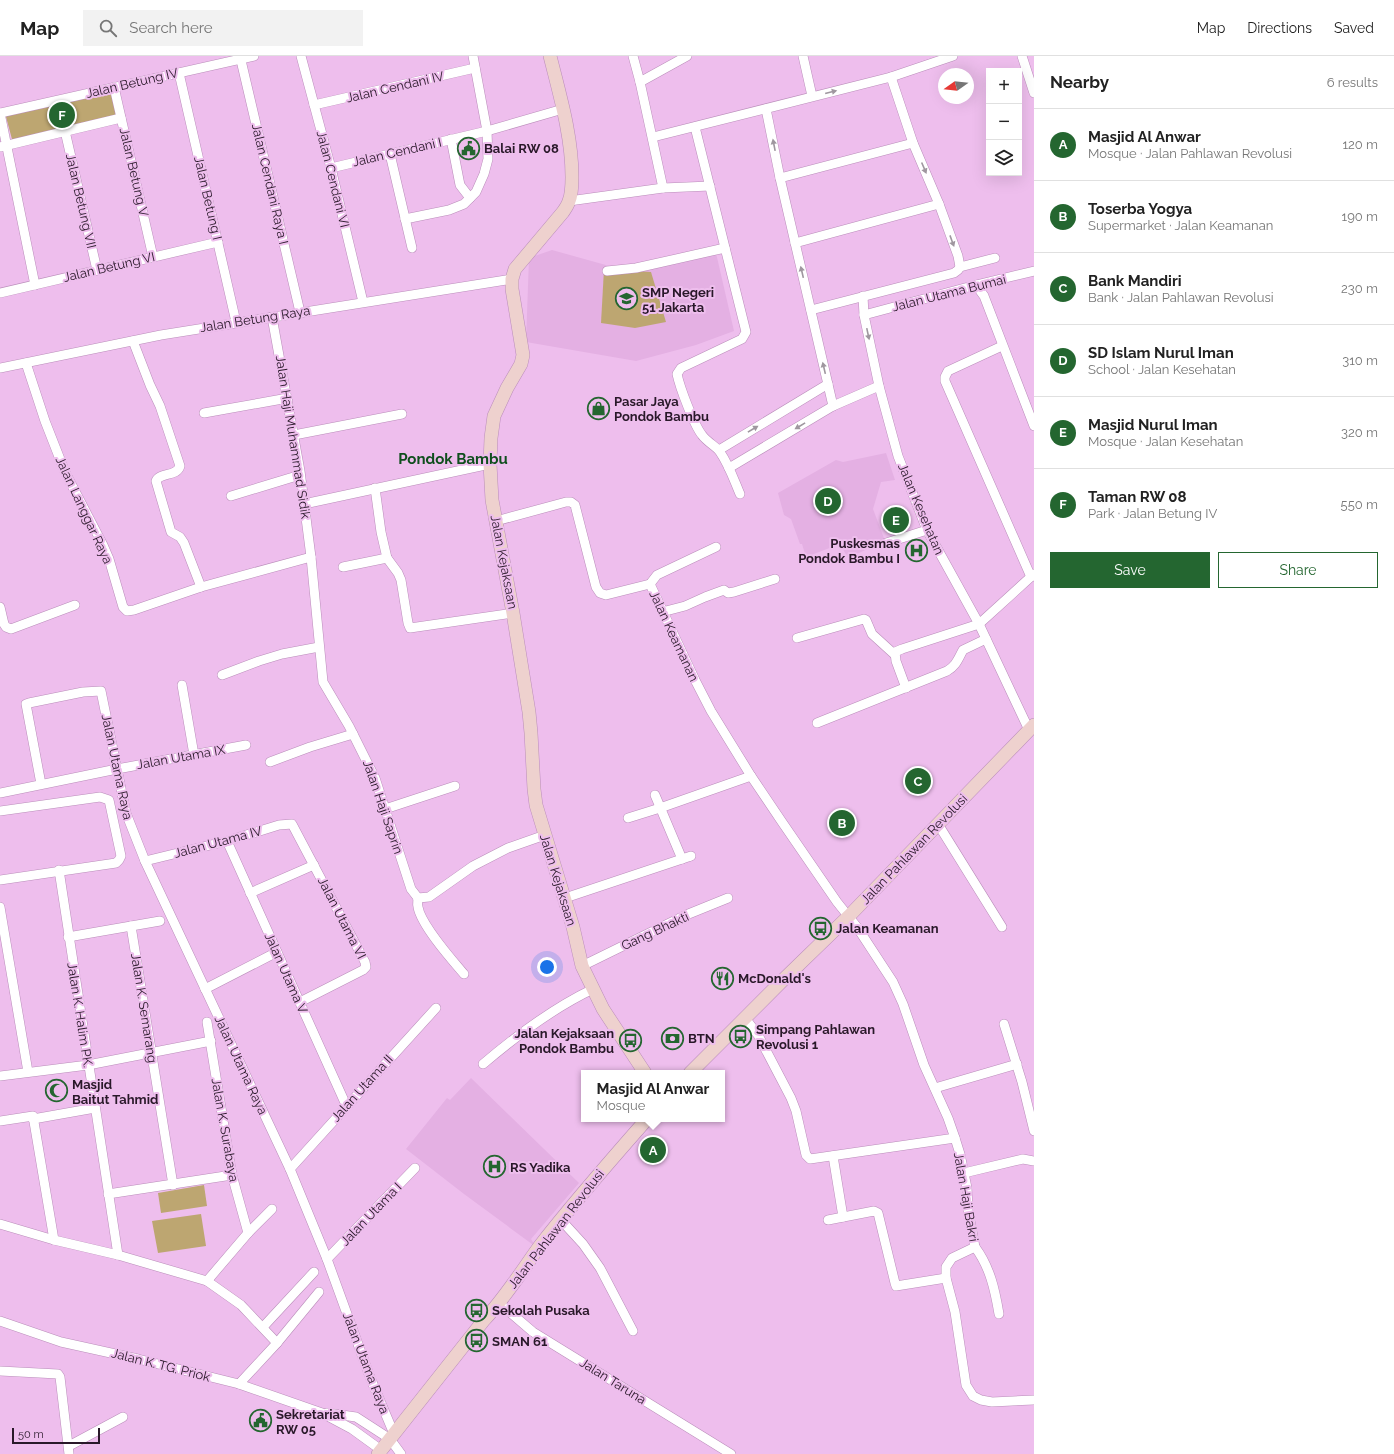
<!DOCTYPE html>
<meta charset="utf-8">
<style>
:root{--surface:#fff;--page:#f2f2f2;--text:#222;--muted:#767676;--line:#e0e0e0;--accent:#246630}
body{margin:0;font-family:Raleway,sans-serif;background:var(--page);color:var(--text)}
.controls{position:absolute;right:12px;top:12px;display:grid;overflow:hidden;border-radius:0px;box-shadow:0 4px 16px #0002}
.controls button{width:36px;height:36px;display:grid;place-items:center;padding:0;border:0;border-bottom:1px solid var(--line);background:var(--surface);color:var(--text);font:20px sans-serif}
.compass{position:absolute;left:938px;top:12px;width:36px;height:36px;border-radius:50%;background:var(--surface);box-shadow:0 4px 16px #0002;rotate:255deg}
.scale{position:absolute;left:12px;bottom:10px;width:88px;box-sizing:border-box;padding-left:4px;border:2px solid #291829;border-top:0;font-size:11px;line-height:14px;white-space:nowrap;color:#291829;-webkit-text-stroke:3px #eebeed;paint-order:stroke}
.you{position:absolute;left:547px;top:911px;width:14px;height:14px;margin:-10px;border:3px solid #fff;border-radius:50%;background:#1a73e8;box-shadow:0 0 0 6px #1a73e833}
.badge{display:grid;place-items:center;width:26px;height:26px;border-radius:50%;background:var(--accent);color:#fff;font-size:13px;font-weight:700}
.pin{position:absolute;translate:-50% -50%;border:2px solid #fff;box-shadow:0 1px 4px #0006}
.popup{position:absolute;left:581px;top:1014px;width:144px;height:52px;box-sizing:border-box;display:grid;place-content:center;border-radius:0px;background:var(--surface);filter:drop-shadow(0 1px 3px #0005);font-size:13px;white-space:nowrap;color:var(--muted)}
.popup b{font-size:15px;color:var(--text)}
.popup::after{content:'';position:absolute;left:50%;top:100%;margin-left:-8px;border:8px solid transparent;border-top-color:var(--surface)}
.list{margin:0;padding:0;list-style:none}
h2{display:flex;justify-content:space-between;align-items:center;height:52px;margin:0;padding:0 16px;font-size:17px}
h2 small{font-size:13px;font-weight:400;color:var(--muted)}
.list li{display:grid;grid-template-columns:26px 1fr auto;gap:12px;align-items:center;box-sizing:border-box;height:72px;padding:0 16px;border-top:1px solid var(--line)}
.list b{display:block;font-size:15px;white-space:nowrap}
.list p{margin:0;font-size:13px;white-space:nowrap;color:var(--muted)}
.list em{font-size:13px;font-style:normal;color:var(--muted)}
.actions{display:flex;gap:8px;padding:12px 16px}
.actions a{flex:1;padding:9px 0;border:1px solid var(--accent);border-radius:0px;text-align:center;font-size:14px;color:var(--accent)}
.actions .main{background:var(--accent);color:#fff}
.icon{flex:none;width:22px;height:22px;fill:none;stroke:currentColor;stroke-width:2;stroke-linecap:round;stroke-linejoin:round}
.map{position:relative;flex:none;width:1034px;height:1398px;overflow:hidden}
header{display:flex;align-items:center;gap:24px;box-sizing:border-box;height:56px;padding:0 20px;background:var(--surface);border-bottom:1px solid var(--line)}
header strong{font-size:19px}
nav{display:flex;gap:22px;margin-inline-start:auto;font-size:14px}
.search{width:280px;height:36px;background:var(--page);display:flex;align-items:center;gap:10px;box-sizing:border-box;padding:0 14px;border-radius:0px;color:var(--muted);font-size:15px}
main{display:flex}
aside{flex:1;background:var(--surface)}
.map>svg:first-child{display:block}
</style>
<header>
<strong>Map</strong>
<div class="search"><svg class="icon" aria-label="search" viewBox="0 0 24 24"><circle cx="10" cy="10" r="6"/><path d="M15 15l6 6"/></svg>Search here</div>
<nav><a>Map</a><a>Directions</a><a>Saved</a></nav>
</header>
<main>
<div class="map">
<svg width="1034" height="1398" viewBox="0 0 1034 1398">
<rect width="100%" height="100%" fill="#eebeed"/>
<g fill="#e4b0e3">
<polygon points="552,194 613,211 716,197 734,275 696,289 636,305 526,286 529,202"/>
<polygon points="886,397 895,424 881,426 873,453 885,485 848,502 840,488 806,501 802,488 800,488 791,463 784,459 778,437 836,404 843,406"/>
<polygon points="471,1022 579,1127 531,1183 536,1191 464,1138 406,1093 447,1042 450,1044"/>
</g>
<g fill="#bda671">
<polygon points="112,33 119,60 13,87 5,57"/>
<polygon points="604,213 651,216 666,266 635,272 601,267"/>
<polygon points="204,1129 207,1150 161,1157 158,1137"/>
<polygon points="201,1158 206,1190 158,1197 152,1165"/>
</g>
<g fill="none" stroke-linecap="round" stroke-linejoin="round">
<defs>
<g id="street">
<polyline points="240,0 300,256"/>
<polyline points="301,0 331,112 363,246"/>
<polyline points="633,0 640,26"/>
<polyline points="803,0 812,40"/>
<polyline points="1022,0 1034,37"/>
<polyline points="179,17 236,266"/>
<polyline points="891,21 953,0"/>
<polyline points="114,31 153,201"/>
<polyline points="314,49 475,12"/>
<polyline points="766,53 780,122 833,350"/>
<polyline points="0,57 254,0"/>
<polyline points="0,57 35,229"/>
<path d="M695,71L746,276L742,283L681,312L677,318C680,332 694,369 702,379C707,386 717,391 720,396C729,409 734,424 740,438"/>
<polyline points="65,75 97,214"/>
<polyline points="653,81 891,21 913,87 939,148 958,200 960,211 958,214 954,217 811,254"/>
<polyline points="451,83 460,129 470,142"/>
<polyline points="0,91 121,62"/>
<polyline points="390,98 412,192"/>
<polyline points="331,112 487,75 563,53"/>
<polyline points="780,122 913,87"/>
<polyline points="663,132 640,26 687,0"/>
<polyline points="569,145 663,132 710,130"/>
<polyline points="405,163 449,154 464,148 476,136 484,118 488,103 487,75 473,0"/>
<polyline points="795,187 939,148"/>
<polyline points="960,211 995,202"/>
<polyline points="607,215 636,212 725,192"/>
<polyline points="976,229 984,240 1034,370"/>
<polyline points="0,237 218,186"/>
<polyline points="863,240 864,259 879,330 898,400 927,474 979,568 1029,674"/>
<polyline points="864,259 976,229 1034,215"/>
<polyline points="272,261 300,415 311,501 323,626 349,670 375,722 411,833 418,842"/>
<path d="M133,285L150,329L160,350L180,410C177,421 160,416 156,425L171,476L180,481L184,487L201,531"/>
<polyline points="1002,290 948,315 945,321 945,325 1031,521"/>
<polyline points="26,307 45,365 65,416 103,489 109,503 123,551 127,555 134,554 201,531 311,501"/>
<polyline points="0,312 161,279 512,223"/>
<polyline points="204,357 288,342"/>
<polyline points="294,379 402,358"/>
<polyline points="719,394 828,328"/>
<polyline points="729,412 833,350 879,330"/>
<polyline points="231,440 300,419"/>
<polyline points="304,448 490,408"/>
<polyline points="496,465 566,446 571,446 575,449 596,531 600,537 606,539 650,528"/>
<polyline points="880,489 927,474"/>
<polyline points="387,502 398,517 401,524 408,567 410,572 513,557"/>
<polyline points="343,511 387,502 381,476 375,432"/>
<polyline points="650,528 695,624 711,655 751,720 782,766 837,846 857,871 893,926 903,948 924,1009 948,1062 955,1082 960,1098 967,1132 968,1154 975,1191 952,1202 946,1211 946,1222 955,1256 966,1329 973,1340 981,1344 992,1346 1034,1344"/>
<polyline points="650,528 657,519 716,491"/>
<polyline points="0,551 4,568 6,571 11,573 75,549"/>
<polyline points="662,556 685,550 705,541 724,534 728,537 734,536 775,523"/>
<polyline points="797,582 864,563 866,564 872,578 894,598"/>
<polyline points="222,619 259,605 282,598 319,591"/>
<polyline points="182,629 194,699"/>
<polyline points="906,632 896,605 895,596 902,593 979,568 1034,518"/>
<path d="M817,667L947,615C956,610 958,603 963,594L986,583"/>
<polyline points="270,706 310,691 353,678"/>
<polyline points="41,728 26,648 29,647 83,636 101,635 126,757 145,805 290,1113 327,1203 370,1321 394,1378"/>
<polyline points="0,737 117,713 246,689"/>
<polyline points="655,739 682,803"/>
<polyline points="385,753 455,730"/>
<polyline points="0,755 100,741 109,744 121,800 119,804 116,807 0,824"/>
<polyline points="628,762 660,752 751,720"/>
<polyline points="938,768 1002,871"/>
<polyline points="227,785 346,1049"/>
<polyline points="145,805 227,785 279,769 292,768 365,906 366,911 363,914 300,946"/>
<polyline points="59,814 118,1199"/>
<polyline points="250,837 314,809"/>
<polyline points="418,842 429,841 473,810 508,792 545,779"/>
<path d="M418,842C418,845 417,848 418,851C421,869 452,904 464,918"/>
<polyline points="565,842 691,800"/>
<polyline points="0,851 28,1016"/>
<polyline points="131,870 173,1129"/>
<polyline points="68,881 160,865"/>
<polyline points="582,910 686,859 728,842"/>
<polyline points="205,933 277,896"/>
<polyline points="745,962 758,979 791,1042 796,1055 806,1099 810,1103 955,1082"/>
<polyline points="1004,968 1022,1026 1034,1075"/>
<path d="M483,1008C516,980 553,952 593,933"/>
<polyline points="0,1020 88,1009 211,985"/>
<polyline points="935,1032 1017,1008"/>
<polyline points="33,1063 95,1052"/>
<polyline points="0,1065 33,1060 54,1184"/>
<polyline points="833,1100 843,1161"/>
<polyline points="290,1113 436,952"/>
<polyline points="964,1117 1023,1103 1034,1105"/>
<polyline points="108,1138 232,1119"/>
<polyline points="561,1164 583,1188 600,1212 633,1275"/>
<polyline points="828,1164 874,1155 878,1157 895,1227 896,1230 946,1222"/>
<polyline points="0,1168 54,1184 118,1199 207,1225 241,1249 277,1287 239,1328"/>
<polyline points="248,1177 272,1153"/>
<path d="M975,1191C990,1211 995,1234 999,1258"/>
<polyline points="327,1203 415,1112"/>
<polyline points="207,1225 248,1177 232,1119 207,966"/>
<polyline points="499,1247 533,1276 731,1398"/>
<polyline points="0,1265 61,1286 138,1303 239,1328 322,1357 352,1373 381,1394"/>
<polyline points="263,1271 314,1216"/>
<polyline points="277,1287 319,1236"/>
<polyline points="0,1315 58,1318 60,1321 69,1398"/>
<polyline points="327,1357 356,1361 390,1383 401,1398"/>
<polyline points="69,1390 123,1361"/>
</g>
<g id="secondary">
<path d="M550,0C560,40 572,80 572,121C572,129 572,138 569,145C568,149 565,153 563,156L515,213L512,223V233L523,299L521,308L507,332L494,360L491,382L490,408L492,444L513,557L529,656L531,677L534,733L536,749L573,871L582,910L603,953L645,1017"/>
<polyline points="690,1017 784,923 849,860 1034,669"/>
<path d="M378,1398L484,1264C505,1242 521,1216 539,1191C573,1147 610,1105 647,1063"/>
</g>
</defs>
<use href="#street" stroke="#ba8dba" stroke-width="10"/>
<use href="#secondary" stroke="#ba8dba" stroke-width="14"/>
<use href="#street" stroke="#fff" stroke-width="9"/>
<use href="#secondary" stroke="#eed1ce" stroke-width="13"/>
</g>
<defs><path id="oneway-solid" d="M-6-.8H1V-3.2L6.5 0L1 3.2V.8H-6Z"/></defs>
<g fill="#9f979f">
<use href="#oneway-solid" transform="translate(831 36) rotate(-14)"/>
<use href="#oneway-solid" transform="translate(774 89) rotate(-101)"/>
<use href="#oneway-solid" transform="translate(924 112) rotate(67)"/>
<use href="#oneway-solid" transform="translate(952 185) rotate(70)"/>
<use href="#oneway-solid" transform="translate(802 216) rotate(-103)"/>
<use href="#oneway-solid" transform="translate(868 278) rotate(78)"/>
<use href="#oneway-solid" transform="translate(824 312) rotate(-103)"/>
<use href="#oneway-solid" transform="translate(800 370) rotate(149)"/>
<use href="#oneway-solid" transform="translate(753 373) rotate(-31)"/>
</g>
<defs>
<symbol id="civic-ring" viewBox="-11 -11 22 22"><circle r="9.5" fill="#eebeed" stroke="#246630" stroke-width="1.5"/><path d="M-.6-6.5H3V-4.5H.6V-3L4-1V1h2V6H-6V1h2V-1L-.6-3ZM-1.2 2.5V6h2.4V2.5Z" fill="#246630"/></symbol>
<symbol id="school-ring" viewBox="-11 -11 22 22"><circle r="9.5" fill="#eebeed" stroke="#246630" stroke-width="1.5"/><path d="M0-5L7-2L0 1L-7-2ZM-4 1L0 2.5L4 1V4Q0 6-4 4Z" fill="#246630"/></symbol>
<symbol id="shop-ring" viewBox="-11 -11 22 22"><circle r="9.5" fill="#eebeed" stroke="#246630" stroke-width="1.5"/><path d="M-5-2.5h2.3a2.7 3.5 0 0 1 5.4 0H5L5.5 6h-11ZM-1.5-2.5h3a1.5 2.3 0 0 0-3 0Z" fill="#246630"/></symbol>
<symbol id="hospital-ring" viewBox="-11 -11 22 22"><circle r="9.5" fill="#eebeed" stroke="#246630" stroke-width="1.5"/><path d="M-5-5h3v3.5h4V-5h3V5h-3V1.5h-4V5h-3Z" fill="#246630"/></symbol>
<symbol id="bus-ring" viewBox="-11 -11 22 22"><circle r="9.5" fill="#eebeed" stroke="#246630" stroke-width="1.5"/><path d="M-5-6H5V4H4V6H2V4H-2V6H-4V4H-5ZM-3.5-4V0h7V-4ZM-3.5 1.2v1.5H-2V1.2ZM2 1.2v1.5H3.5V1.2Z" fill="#246630"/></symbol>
<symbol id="restaurant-ring" viewBox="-11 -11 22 22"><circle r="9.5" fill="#eebeed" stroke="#246630" stroke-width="1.5"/><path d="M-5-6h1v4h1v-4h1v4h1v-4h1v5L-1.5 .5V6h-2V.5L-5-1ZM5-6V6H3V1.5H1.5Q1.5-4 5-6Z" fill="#246630"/></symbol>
<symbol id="bank-ring" viewBox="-11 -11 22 22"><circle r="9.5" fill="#eebeed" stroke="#246630" stroke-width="1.5"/><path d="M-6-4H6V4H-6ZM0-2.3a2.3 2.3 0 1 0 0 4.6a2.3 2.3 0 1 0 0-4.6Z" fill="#246630"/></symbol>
<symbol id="mosque-ring" viewBox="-11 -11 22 22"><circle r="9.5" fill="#eebeed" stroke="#246630" stroke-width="1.5"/><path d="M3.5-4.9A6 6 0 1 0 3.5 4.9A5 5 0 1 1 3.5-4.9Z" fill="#246630"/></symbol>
</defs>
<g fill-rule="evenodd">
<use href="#civic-ring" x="456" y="80" width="25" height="25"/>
<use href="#school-ring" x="614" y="230" width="25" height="25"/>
<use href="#shop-ring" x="586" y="340" width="25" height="25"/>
<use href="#hospital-ring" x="904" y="482" width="25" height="25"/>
<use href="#bus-ring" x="808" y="860" width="25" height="25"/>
<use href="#restaurant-ring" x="710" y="910" width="25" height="25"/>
<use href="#bus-ring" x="728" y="968" width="25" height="25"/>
<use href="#bank-ring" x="660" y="970" width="25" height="25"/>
<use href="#bus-ring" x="618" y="972" width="25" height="25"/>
<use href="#mosque-ring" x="44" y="1022" width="25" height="25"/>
<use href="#hospital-ring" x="482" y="1098" width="25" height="25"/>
<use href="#bus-ring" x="464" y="1242" width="25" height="25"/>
<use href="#bus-ring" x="464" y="1272" width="25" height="25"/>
<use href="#civic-ring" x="248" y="1352" width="25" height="25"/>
</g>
<g text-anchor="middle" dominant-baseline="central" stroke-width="4" stroke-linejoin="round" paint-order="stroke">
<g font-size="13" fill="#291829" stroke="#eebeed">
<text transform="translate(132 27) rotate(-13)">Jalan Betung IV</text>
<text transform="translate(395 31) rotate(-13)">Jalan Cendani IV</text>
<text transform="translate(397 96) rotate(-13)">Jalan Cendani I</text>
<text transform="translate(134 116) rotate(77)">Jalan Betung V</text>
<text transform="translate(333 123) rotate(76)">Jalan Cendani VI</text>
<text transform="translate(270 128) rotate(77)">Jalan Cendani Raya I</text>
<text transform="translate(208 142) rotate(77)">Jalan Betung I</text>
<text transform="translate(81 145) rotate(77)">Jalan Betung VII</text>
<text transform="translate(109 211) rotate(-13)">Jalan Betung VI</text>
<text transform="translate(949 237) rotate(-14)">Jalan Utama Bumai</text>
<text transform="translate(255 263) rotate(-9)">Jalan Betung Raya</text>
<text transform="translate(293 381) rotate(81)">Jalan Haji Muhammad Sidik</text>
<text transform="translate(921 453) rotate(67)">Jalan Kesehatan</text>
<text transform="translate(84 454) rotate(65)">Jalan Langgar Raya</text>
<text transform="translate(504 506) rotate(79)">Jalan Kejaksaan</text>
<text transform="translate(674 580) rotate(65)">Jalan Keamanan</text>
<text transform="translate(181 701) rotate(-10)">Jalan Utama IX</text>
<text transform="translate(117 711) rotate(78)">Jalan Utama Raya</text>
<text transform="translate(383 751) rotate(71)">Jalan Haji Saprin</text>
<text transform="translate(218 786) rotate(-15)">Jalan Utama IV</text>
<text transform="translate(914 793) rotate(-46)">Jalan Pahlawan Revolusi</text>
<text transform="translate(558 824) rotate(73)">Jalan Kejaksaan</text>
<text transform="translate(342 862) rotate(63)">Jalan Utama VI</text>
<text transform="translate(655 875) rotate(-25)">Gang Bhakti</text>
<text transform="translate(286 917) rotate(66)">Jalan Utama V</text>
<text transform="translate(144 952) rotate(81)">Jalan K. Semarang</text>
<text transform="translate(80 959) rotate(81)">Jalan K. Halim PK.</text>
<text transform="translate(241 1009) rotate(65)">Jalan Utama Raya</text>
<text transform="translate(362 1032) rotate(-48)">Jalan Utama II</text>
<text transform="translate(225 1074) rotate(80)">Jalan K. Surabaya</text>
<text transform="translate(966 1141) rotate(80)">Jalan Haji Bakri</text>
<text transform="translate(371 1158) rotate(-46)">Jalan Utama I</text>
<text transform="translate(556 1173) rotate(-52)">Jalan Pahlawan Revolusi</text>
<text transform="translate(366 1307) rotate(69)">Jalan Utama Raya</text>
<text transform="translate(161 1309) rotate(14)">Jalan K. TG. Priok</text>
<text transform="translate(613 1325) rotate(32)">Jalan Taruna</text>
</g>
<g font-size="13" font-weight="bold" fill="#291829" stroke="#eebeed" text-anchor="start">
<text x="484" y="92">Balai RW 08</text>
<text x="642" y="236">SMP Negeri<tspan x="642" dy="15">51 Jakarta</tspan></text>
<text x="614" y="345">Pasar Jaya<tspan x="614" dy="15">Pondok Bambu</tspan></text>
<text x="900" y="487" text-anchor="end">Puskesmas<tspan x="900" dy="15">Pondok Bambu I</tspan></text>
<text x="836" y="872">Jalan Keamanan</text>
<text x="738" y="922">McDonald's</text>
<text x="756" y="973">Simpang Pahlawan<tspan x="756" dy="15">Revolusi 1</tspan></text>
<text x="614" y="977" text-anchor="end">Jalan Kejaksaan<tspan x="614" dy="15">Pondok Bambu</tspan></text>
<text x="688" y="982">BTN</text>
<text x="72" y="1028">Masjid<tspan x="72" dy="15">Baitut Tahmid</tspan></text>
<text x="510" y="1111">RS Yadika</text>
<text x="492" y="1254">Sekolah Pusaka</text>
<text x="492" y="1285">SMAN 61</text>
<text x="276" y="1358">Sekretariat<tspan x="276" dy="15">RW 05</tspan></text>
</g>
<g font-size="15" font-weight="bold" fill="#0f4e1d" stroke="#eebeed">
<text x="453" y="403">Pondok Bambu</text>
</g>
</g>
</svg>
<div class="controls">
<button>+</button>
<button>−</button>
<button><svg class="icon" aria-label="layers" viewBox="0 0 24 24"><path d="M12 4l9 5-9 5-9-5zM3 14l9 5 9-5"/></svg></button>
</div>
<svg class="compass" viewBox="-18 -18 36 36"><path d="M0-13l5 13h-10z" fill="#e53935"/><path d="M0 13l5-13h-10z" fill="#767676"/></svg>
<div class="scale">50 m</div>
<div class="you"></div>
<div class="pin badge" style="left:653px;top:1094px">A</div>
<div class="popup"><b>Masjid Al Anwar</b>Mosque</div>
<div class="pin badge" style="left:842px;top:767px">B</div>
<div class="pin badge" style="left:918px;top:725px">C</div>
<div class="pin badge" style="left:828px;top:445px">D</div>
<div class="pin badge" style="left:896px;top:464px">E</div>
<div class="pin badge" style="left:62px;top:59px">F</div>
</div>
<aside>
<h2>Nearby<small>6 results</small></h2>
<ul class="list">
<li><span class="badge">A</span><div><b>Masjid Al Anwar</b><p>Mosque · Jalan Pahlawan Revolusi</p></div><em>120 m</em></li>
<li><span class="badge">B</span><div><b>Toserba Yogya</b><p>Supermarket · Jalan Keamanan</p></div><em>190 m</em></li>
<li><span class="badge">C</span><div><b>Bank Mandiri</b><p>Bank · Jalan Pahlawan Revolusi</p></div><em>230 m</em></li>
<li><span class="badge">D</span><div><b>SD Islam Nurul Iman</b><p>School · Jalan Kesehatan</p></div><em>310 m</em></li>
<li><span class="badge">E</span><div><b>Masjid Nurul Iman</b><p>Mosque · Jalan Kesehatan</p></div><em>320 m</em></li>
<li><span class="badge">F</span><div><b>Taman RW 08</b><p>Park · Jalan Betung IV</p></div><em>550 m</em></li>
</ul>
<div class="actions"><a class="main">Save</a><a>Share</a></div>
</aside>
</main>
